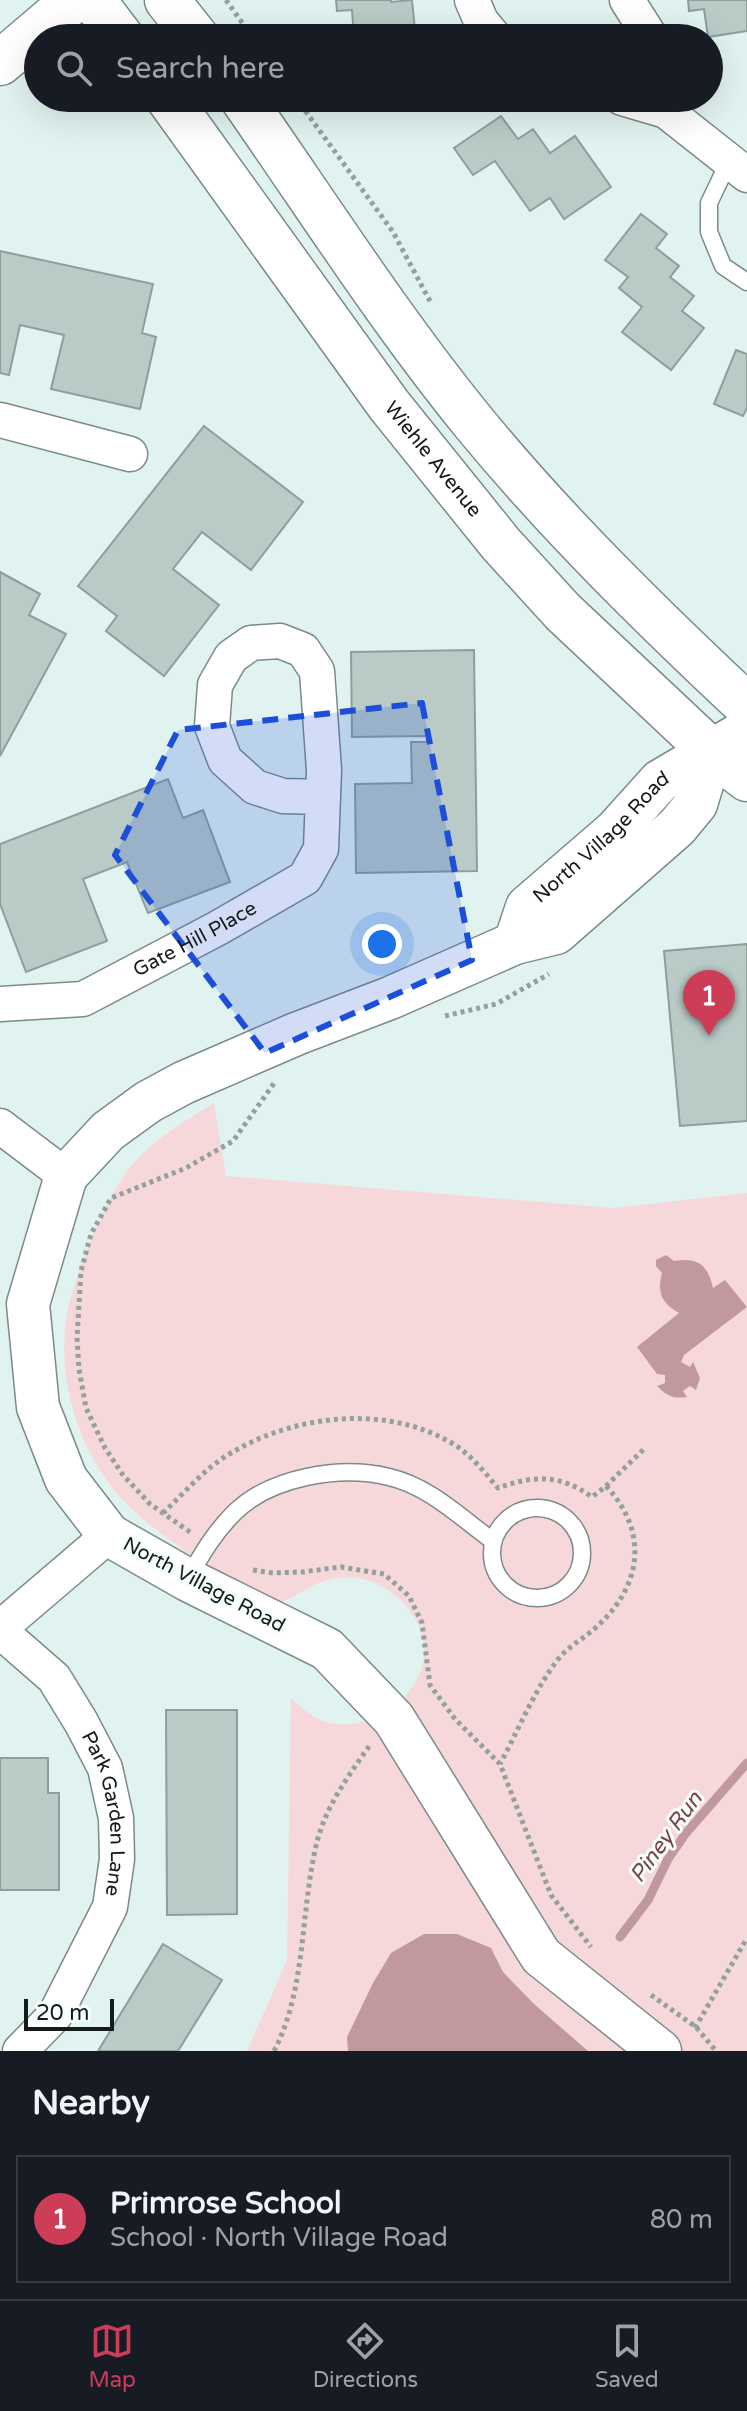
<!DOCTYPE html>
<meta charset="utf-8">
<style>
:root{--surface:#171b24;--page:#242831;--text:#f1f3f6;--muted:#9ea1a6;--line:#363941;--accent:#cd3d58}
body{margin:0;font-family:"Varela Round",sans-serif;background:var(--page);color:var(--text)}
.scale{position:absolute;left:24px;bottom:20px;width:90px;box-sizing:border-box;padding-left:8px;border:4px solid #151b1a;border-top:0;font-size:22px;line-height:28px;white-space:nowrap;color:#151b1a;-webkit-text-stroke:6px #f4fffd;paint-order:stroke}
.you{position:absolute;left:382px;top:944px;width:28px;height:28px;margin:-20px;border:6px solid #fff;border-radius:50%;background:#1a73e8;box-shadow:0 0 0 12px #1a73e833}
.badge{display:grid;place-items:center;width:52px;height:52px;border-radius:50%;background:var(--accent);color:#fff;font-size:26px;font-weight:700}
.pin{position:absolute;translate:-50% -66px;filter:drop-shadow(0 2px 4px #0008)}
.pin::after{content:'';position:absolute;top:42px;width:28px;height:24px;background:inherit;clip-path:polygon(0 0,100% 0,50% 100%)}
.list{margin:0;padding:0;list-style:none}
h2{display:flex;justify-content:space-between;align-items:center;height:104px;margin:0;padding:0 32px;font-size:34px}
h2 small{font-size:26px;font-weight:400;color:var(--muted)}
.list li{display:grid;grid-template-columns:52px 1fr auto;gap:24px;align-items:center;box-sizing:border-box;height:128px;margin:0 16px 16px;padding:0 16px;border:2px solid var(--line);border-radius:0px}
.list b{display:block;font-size:30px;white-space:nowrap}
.list p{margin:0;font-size:26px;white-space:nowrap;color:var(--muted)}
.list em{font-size:26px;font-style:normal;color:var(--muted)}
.icon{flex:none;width:44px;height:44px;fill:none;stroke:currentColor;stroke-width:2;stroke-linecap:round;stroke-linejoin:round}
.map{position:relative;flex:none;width:747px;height:2051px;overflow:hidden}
.search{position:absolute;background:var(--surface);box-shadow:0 8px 32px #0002;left:24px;right:24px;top:24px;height:88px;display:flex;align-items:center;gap:20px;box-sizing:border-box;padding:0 28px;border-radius:44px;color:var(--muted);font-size:30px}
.sheet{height:248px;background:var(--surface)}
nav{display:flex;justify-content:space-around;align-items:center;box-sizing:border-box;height:112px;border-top:2px solid var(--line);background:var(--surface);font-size:22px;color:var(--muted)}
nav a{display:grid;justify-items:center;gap:4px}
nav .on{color:var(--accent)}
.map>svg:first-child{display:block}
</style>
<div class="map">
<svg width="747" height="2051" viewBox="0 0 747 2051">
<rect width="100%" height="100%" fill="#e1f3f0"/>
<path fill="#f7d8da" d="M214,1103L226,1176L613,1208L747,1193V2051H247L287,1960L291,1698C302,1708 312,1718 326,1722C386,1739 452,1669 412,1614C390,1582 353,1568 316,1584C293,1595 289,1606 260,1601C216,1570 148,1532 115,1491C77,1444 58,1381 66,1321C70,1292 81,1266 91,1240C103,1210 118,1179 140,1156C163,1134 187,1119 214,1103Z"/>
<g fill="#c1999c">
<path d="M666,1255L674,1261C698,1257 708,1265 713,1288L725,1280L747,1307L684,1355L681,1362L690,1367L693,1362L700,1378L696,1390L690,1386L683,1391L687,1397C673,1399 667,1396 657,1386L665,1383V1375L657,1374L637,1347L679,1313C661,1303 657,1292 662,1273L656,1266V1260Z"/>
<polygon points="424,1934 457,1934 491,1948 503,1972 534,2004 588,2051 348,2051 347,2037 373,1983 391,1953"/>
</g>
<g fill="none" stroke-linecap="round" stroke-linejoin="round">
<polyline stroke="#c1999c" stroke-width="9" points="620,1937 648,1900 668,1859 686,1833 747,1763"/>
</g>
<g fill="#b9cac7" stroke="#8e9e9b" stroke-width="2">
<polygon points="336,0 391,0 391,2 412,0 415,30 430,29 431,38 354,38 352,10 337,11"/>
<polygon points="688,0 747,0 747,31 708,37 704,9 689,11"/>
<polygon points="501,116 518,139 533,129 550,153 575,136 611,187 564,219 550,198 530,211 495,161 473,175 454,148"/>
<polygon points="641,214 667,234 656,248 679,266 670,277 694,296 682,311 704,328 671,370 622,332 642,307 619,288 628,277 605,260"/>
<polygon points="0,251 153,284 142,333 156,337 140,409 51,389 64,335 20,325 9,375 0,373"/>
<polygon points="736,350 747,354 747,408 743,416 714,404"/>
<polygon points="204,426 303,502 251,570 202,532 173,569 219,605 164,676 106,631 117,616 78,586"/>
<polygon points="0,572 40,594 29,615 66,634 0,756"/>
<polygon points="474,650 477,871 356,873 355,784 412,783 411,742 427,742 427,736 352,737 351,652"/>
<polygon points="168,779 183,818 203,810 230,882 148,913 127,862 83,879 107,941 26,972 0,904 0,844"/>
<polygon points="747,944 747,1121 680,1126 664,951"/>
<polygon points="166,1710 237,1710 237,1914 167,1915"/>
<polygon points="0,1758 48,1758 48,1793 59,1793 59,1890 0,1890"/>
<polygon points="163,1944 222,1980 178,2051 98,2051"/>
</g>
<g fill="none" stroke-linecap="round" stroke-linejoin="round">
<defs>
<g id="service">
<polyline points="729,161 709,203 709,232 723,266 747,282"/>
<circle cx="537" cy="1553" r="45"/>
<path d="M188,1579C201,1555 214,1533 234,1513C270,1477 340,1465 389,1477C429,1486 461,1518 493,1541"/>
</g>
<g id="minor">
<polyline points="472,0 481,21 495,38"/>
<polyline points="627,0 651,38"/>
<polyline points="622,98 666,111 747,175"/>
<polyline points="0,420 130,454"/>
<path id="s1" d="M0,1004L83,999L218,928L305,878L321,849L324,770L317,671L303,650L280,641L251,643L231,657L215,685L212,726L225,760L255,787L283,796L323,797"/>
<polyline points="0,1126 66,1176"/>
<polyline points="0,1628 109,1535"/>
<path id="s2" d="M0,1631L54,1678L81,1722L105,1768L116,1818L117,1859L110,1907L55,2015L20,2051"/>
</g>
<g id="tertiary">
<path id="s3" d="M515,943L527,907L615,831L660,781L747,730"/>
<polyline points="660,2051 541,1956 394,1719 327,1649 188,1580 109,1535 66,1479 38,1407 28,1304 66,1176 108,1131 148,1102 183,1083 296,1034 390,998 515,943 556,933 677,827 696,804 712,752"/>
</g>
<g id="secondary">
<polyline points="93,0 122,38"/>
<polyline points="167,0 197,38"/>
<path id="s4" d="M168,98L389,405L501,544L563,612L712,752L747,779"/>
<path d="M242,98C318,207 390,320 474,423C558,525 651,616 747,706"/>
</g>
<polyline id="primary" points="0,63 74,0"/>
</defs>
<use href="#service" stroke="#7b8b88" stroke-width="19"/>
<use href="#minor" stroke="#7b8b88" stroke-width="37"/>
<use href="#tertiary" stroke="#7b8b88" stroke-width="45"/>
<use href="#secondary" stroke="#7b8b88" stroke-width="47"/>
<use href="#primary" stroke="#7b8b88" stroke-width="47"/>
<g stroke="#93a09e" stroke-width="5" stroke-dasharray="4 4" stroke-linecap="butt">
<polyline points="226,0 253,38"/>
<polyline points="296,98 393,232 431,303"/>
<polyline points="445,1016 496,1004 549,974"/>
<polyline points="606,1486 645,1448"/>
<path d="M163,1513C179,1498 195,1480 212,1466C277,1416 383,1400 455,1445C472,1456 485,1473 498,1488C534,1475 560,1474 592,1497L606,1486C651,1534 641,1589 593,1630C580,1641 566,1648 556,1662C533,1693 518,1731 500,1764"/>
<polyline points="190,1532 150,1504 123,1475 105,1448 86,1408 79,1369 77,1338 81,1271 91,1234 111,1198 186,1168 233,1141 275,1082"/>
<polyline points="253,1570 273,1573 302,1572 341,1567 384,1574 409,1596 422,1623 430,1685 455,1719 500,1764 551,1895 591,1947"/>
<polyline points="651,1995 696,2027 716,2051"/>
<polyline points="695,2028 747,1938"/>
<path d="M274,2051C307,1988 300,1910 317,1842C326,1806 349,1775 370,1745"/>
</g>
<use href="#service" stroke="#fff" stroke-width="16"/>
<use href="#minor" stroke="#fff" stroke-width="34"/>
<use href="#tertiary" stroke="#fff" stroke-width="42"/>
<use href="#secondary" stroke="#fff" stroke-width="44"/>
<use href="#primary" stroke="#fff" stroke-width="44"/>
</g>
<path fill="#1d4ed8" fill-opacity="0.2" stroke="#1d4ed8" stroke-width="6" stroke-dasharray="16 10" stroke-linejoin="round" d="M422,703L472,960L265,1053L115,855L178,730Z"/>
<g text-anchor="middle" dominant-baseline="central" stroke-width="6" stroke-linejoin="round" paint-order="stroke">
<g font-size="20" fill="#151b1a" stroke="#f4fffd">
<text stroke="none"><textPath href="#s4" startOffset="448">Wiehle Avenue</textPath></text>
<text stroke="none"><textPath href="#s3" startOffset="140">North Village Road</textPath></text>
<text stroke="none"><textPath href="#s1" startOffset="210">Gate Hill Place</textPath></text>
<text transform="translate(204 1585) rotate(28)">North Village Road</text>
<text stroke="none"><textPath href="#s2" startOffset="220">Park Garden Lane</textPath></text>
</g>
<g font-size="22" font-style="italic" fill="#7b4248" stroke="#f4fffd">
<text transform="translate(666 1837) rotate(-54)">Piney Run</text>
</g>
</g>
</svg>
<div class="scale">20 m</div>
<div class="you"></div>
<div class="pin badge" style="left:709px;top:1036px">1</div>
<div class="search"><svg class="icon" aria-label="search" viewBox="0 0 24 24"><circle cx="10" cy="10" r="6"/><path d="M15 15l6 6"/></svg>Search here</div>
</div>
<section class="sheet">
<h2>Nearby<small></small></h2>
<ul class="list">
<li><span class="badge">1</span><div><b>Primrose School</b><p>School · North Village Road</p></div><em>80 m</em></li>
</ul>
</section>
<nav>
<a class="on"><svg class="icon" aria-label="map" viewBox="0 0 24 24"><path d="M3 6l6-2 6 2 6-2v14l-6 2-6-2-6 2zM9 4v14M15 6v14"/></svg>Map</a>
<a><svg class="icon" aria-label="directions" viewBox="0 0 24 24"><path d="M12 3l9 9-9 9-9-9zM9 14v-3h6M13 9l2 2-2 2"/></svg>Directions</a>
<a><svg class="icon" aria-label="saved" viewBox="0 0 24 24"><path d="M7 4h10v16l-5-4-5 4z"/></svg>Saved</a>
</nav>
